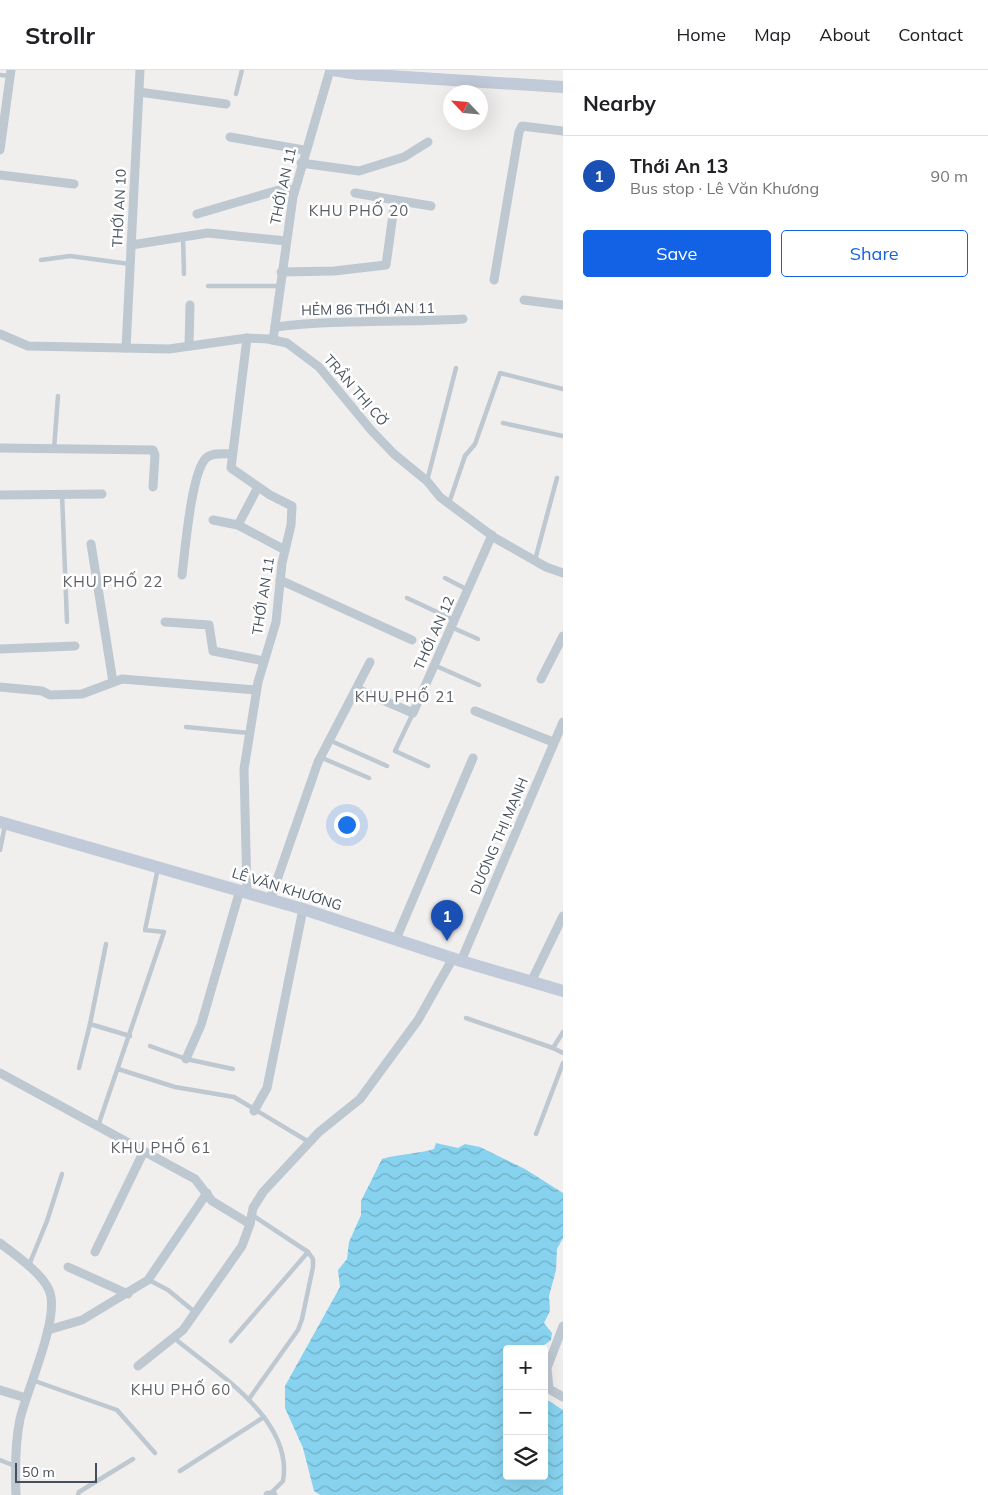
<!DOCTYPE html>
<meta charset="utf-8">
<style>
:root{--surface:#fff;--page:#f6f6f6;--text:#202124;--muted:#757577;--line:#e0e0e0;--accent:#1362e6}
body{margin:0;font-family:Mulish,sans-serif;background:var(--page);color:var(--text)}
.controls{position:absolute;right:15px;bottom:15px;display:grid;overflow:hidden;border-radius:5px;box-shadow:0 5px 20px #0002}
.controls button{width:45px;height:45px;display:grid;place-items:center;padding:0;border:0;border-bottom:1px solid var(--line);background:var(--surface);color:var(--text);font:25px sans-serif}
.compass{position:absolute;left:443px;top:15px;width:45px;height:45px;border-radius:50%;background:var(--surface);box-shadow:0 5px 20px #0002;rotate:296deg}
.scale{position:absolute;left:15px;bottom:12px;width:82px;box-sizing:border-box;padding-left:5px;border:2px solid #46505d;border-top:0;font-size:14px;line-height:18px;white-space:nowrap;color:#46505d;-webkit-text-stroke:4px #fff;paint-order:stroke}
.you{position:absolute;left:346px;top:754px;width:18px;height:18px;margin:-12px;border:4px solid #fff;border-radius:50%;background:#1a73e8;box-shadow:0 0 0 8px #1a73e833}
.badge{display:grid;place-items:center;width:32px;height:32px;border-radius:50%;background:var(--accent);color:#fff;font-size:16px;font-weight:700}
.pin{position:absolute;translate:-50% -41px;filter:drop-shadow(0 1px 2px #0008)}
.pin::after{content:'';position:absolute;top:26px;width:18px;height:15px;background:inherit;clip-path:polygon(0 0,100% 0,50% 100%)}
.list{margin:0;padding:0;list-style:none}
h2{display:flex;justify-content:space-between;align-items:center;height:65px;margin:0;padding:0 20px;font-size:21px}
h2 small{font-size:16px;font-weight:400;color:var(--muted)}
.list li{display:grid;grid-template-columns:32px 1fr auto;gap:15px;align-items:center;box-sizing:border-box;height:80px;padding:0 20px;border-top:1px solid var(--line)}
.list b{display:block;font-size:19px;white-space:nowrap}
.list p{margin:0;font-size:16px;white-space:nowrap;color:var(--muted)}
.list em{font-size:16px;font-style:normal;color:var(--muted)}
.actions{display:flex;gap:10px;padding:15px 20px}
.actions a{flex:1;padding:11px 0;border:1px solid var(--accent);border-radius:5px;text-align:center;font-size:18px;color:var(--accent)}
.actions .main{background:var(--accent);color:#fff}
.icon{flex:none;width:28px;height:28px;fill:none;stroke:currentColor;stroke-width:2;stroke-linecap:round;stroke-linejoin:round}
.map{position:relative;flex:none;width:563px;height:1425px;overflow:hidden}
header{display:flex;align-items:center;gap:30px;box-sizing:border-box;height:70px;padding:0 25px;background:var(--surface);border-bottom:1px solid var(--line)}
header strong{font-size:24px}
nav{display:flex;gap:28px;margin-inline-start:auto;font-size:18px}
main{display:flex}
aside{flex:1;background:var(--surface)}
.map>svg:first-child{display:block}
</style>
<header>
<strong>Strollr</strong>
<nav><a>Home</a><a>Map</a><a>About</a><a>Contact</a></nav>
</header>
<main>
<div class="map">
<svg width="563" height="1425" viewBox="0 0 563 1425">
<defs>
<pattern id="water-waves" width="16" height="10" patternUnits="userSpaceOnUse" patternTransform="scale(1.25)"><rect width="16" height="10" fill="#87d3ef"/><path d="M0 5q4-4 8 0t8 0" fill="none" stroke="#70aec5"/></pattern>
</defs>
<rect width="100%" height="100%" fill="#f1eeee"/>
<path fill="url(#water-waves)" d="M436,1073L458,1078L465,1074L480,1077L525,1099L563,1123V1168L557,1179L556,1200L549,1226L550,1241L544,1253L552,1263L551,1270L539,1279H507V1406H544V1328L563,1340V1425H320L314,1421L303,1378L285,1338V1316L340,1217L338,1200L347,1189L349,1172L361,1145V1131L382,1089C399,1084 417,1084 434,1079Z"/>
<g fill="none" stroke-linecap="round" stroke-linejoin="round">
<g stroke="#bec8d1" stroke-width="4.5">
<polyline points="0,5 11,6"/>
<polyline points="236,24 242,0"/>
<polyline points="183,167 184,204"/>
<polyline points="41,190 70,186 130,194"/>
<polyline points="208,216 279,216"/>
<polyline points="503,353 563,366"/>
<polyline points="54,379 58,326"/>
<polyline points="427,411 456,298"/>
<polyline points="62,424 67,552"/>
<polyline points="449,433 465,386 475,374 500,303 563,319"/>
<polyline points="535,490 557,408"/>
<polyline points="445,508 468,520"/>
<polyline points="407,528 454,550"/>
<polyline points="451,557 478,569"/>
<polyline points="434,595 479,615"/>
<polyline points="413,643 395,681 428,696"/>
<polyline points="186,657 249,663"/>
<polyline points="329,670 387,696"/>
<polyline points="320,687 369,708"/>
<polyline points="0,780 5,755"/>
<polyline points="106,874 90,954 130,966"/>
<polyline points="466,948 553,978 563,962"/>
<polyline points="150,976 186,989 233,999"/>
<polyline points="553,978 563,983"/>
<polyline points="79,998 90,954"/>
<polyline points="118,999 175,1017 234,1027 309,1072"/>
<polyline points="98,1056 164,862 145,860 158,798"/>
<polyline points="536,1064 563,993"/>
<polyline points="29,1195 47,1151 62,1104"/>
<polyline points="149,1210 168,1220 196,1243"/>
<path d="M174,1268C215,1302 294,1349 283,1411L271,1423"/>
<polyline points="231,1271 308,1182 252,1145"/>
<polyline points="32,1310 117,1340 155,1383"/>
<polyline points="249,1329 298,1260 302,1249 313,1197 313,1189 308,1182"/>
<polyline points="0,1390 15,1396"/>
<polyline points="180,1401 264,1347"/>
<polyline points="78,1425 79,1422 133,1389"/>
</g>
<g stroke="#bec8d1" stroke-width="9">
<polyline points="139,22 226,34"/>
<polyline points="230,67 304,80"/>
<polyline points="0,80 11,0"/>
<polyline points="301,93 359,101 404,87 428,72"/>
<polyline points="0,105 74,114"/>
<polyline points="355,123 395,130"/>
<polyline points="197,144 282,119 294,120"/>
<polyline points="131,175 208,163 286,171"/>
<polyline points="281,202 334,201 386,195 395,130 431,136"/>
<polyline points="494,210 519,62 522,56 563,61"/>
<polyline points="524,230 563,235"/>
<path d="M275,257C338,249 400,253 463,249"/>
<polyline points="0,264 28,276 169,279 247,268 268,269 287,273 319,297 371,360 394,384 427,411 440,427 495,468 546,497 563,503"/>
<polyline points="273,270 293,127 330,0"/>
<polyline points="189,276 190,235"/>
<polyline points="126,278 140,0"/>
<polyline points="0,378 153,380 155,385 153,417"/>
<polyline points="0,425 102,424"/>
<polyline points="213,450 238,455 285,480"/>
<polyline points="238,455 258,417"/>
<polyline points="91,474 113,612"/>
<path d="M182,505C185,482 191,403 206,388C213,382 224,384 232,384"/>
<polyline points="280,510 412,570"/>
<polyline points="165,552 209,555 213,581 264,591"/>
<polyline points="0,579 75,576"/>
<polyline points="541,609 563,566"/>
<polyline points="0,617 42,621 50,625 82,624 122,609 256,620"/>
<polyline points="357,619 413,643 492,465"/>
<polyline points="475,641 553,672"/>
<polyline points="247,822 244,699 258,612 276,552 282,493 291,455 292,436 270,425 231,398 247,268"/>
<polyline points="270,830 318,692 370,592"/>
<polyline points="396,869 473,688"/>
<polyline points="461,891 563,652"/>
<polyline points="531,912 563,846"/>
<polyline points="186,989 201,955 240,820"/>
<polyline points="0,1003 195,1109 212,1131 250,1154"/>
<polyline points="254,1041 267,1018 303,839"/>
<path d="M0,1173C15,1185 41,1202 49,1220C61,1246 27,1319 20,1349C15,1373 15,1400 16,1425"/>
<polyline points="95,1182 143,1083"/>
<polyline points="68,1197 128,1224"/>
<polyline points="563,1256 547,1298 549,1319 563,1327"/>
<polyline points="48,1260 82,1250 148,1210 207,1123"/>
<polyline points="138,1296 183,1260 242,1176 250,1154 253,1138 263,1122 319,1062 360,1029 418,950 453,888"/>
<polyline points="0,1320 26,1328"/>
<polyline points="268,1425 273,1425"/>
</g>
<g stroke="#c0cad8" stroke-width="12">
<polyline points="333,0 358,4 563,17"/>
<polyline points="0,752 303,839 461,891 563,921"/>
</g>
</g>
<g text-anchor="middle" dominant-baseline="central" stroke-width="5" stroke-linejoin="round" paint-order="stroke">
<g font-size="14" fill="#46505d" stroke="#fff">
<text transform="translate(283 116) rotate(-78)">THỚI AN 11</text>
<text transform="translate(119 138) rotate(-87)">THỚI AN 10</text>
<text transform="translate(368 239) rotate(-1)">HẺM 86 THỚI AN 11</text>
<text transform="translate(356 320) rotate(49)">TRẦN THỊ CỜ</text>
<text transform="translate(263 526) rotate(-81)">THỚI AN 11</text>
<text transform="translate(434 563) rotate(-66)">THỚI AN 12</text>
<text transform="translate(499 766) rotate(-67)">DƯƠNG THỊ MẠNH</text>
<text transform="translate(287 819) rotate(17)">LÊ VĂN KHƯƠNG</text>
</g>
<g font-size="15" letter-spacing="1" fill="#5b5e64" stroke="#fff">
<text x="359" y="140">KHU PHỐ 20</text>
<text x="113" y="511">KHU PHỐ 22</text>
<text x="405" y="626">KHU PHỐ 21</text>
<text x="161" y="1077">KHU PHỐ 61</text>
<text x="181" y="1319">KHU PHỐ 60</text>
</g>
</g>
</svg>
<div class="controls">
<button>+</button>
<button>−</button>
<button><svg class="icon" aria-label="layers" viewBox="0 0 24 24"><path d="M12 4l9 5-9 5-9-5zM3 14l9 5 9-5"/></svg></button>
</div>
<svg class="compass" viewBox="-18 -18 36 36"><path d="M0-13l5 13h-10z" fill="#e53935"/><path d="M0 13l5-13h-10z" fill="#757577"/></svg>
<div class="scale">50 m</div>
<div class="you"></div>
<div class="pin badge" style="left:447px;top:871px;background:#1a4fb4">1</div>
</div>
<aside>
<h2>Nearby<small></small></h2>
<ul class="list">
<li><span class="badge" style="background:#1a4fb4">1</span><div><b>Thới An 13</b><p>Bus stop · Lê Văn Khương</p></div><em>90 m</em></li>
</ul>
<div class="actions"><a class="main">Save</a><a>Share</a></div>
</aside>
</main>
